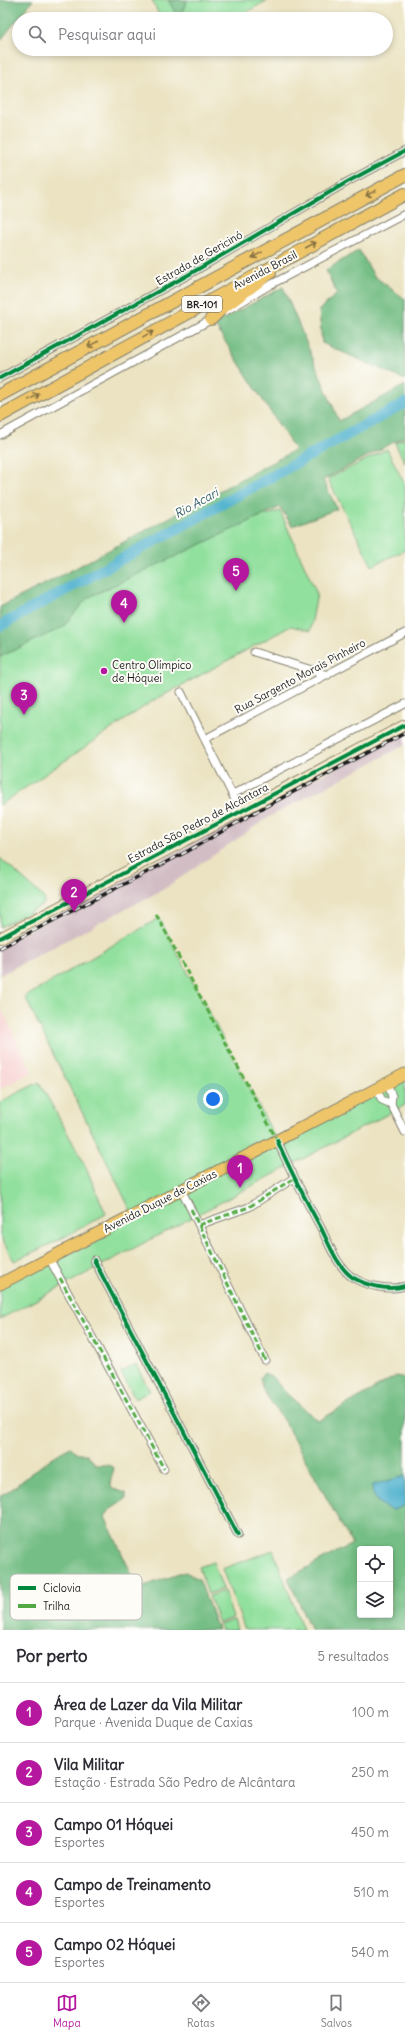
<!DOCTYPE html>
<html lang="pt">
<meta charset="utf-8">
<style>
:root{--surface:#fff;--page:#f2f2f3;--text:#2b2b33;--muted:#7c7c81;--line:#e1e1e2;--accent:#b5179e}
body{margin:0;font-family:Delius,sans-serif;background:var(--page);color:var(--text)}
.controls{position:absolute;right:12px;bottom:12px;display:grid;overflow:hidden;border-radius:4px;box-shadow:0 2px 6px #0003}
.controls button{width:36px;height:36px;display:grid;place-items:center;padding:0;border:0;border-bottom:1px solid var(--line);background:var(--surface);color:var(--text);font:20px sans-serif}
.you{position:absolute;left:213px;top:1099px;width:14px;height:14px;margin:-10px;border:3px solid #fff;border-radius:50%;background:#1a73e8;box-shadow:0 0 0 6px #1a73e833}
.badge{display:grid;place-items:center;width:26px;height:26px;border-radius:50%;background:var(--accent);color:#fff;font-size:13px;font-weight:700}
.pin{position:absolute;translate:-50% -33px;filter:drop-shadow(0 1px 2px #0008)}
.pin::after{content:'';position:absolute;top:21px;width:14px;height:12px;background:inherit;clip-path:polygon(0 0,100% 0,50% 100%)}
.list{margin:0;padding:0;list-style:none}
h2{display:flex;justify-content:space-between;align-items:center;height:52px;margin:0;padding:0 16px;font-size:17px}
h2 small{font-size:13px;font-weight:400;color:var(--muted)}
.list li{display:grid;grid-template-columns:26px 1fr auto;gap:12px;align-items:center;box-sizing:border-box;height:60px;padding:0 16px;border-top:1px solid var(--line)}
.list b{display:block;font-size:15px;white-space:nowrap}
.list p{margin:0;font-size:13px;white-space:nowrap;color:var(--muted)}
.list em{font-size:13px;font-style:normal;color:var(--muted)}
.icon{flex:none;width:22px;height:22px;fill:none;stroke:currentColor;stroke-width:2;stroke-linecap:round;stroke-linejoin:round}
.map{position:relative;flex:none;width:405px;height:1630px;overflow:hidden}
.search{position:absolute;background:var(--surface);box-shadow:0 2px 6px #0003;left:12px;right:12px;top:12px;height:44px;display:flex;align-items:center;gap:10px;box-sizing:border-box;padding:0 14px;border-radius:22px;color:var(--muted);font-size:15px}
.sheet{height:352px;background:var(--surface)}
nav{display:flex;justify-content:space-around;align-items:center;box-sizing:border-box;height:56px;border-top:1px solid var(--line);background:var(--surface);font-size:11px;color:var(--muted)}
nav a{display:grid;justify-items:center;gap:2px}
nav .on{color:var(--accent)}
.map>svg:first-child{display:block}
</style>
<div class="map">
<svg width="405" height="1630" viewBox="0 0 405 1630">
<rect width="100%" height="100%" fill="#fdfcf7"/>
<filter id="ink" filterUnits="userSpaceOnUse"><feTurbulence type="fractalNoise" baseFrequency=".025" numOctaves="2"/><feDisplacementMap in="SourceGraphic" scale="8" xChannelSelector="R" yChannelSelector="G"/><feConvolveMatrix kernelMatrix="1 2 1 2 8 2 1 2 1" color-interpolation-filters="sRGB"/></filter>
<filter id="wash" filterUnits="userSpaceOnUse"><feTurbulence type="fractalNoise" baseFrequency=".012" numOctaves="4" result="noise"/><feDisplacementMap in="SourceGraphic" scale="16" xChannelSelector="R" yChannelSelector="G"/><feGaussianBlur stdDeviation="0.9" result="paint"/><feColorMatrix in="noise" values="0 0 0 0 0 0 0 0 0 0 0 0 0 0 0 0 0 1.4 0 .05"/><feComposite in="paint" operator="in"/></filter>
<g filter="url(#wash)">
<rect width="100%" height="100%" fill="#ebe3c2"/>
<polygon fill="#f7cfd0" points="0,1006 32,1072 0,1089"/>
<polygon fill="#d2bdc5" points="405,731 405,745 269,817 164,889 0,975 0,945"/>
<g fill="#92e09e" stroke="#577e5d">
<polygon points="152,0 268,0 234,19 161,19"/>
<polygon points="405,438 405,463 395,443"/>
<polygon points="387,449 405,485 405,550 372,566 328,479"/>
<polygon points="280,511 317,594 310,631 291,626 151,702 0,805 0,640 194,536"/>
<polygon points="0,858 43,897 45,901 43,905 0,927"/>
<polygon points="159,918 276,1139 405,1072 405,1105 0,1319 0,1284 131,1211 25,997"/>
<polygon points="39,1082 83,1161 106,1214 59,1240 14,1261 0,1236 0,1102"/>
<polygon points="136,1365 150,1391 135,1399 121,1372"/>
<polygon points="273,1550 303,1630 245,1630 222,1569"/>
<polygon points="213,1562 223,1589 208,1594 199,1567"/>
<polygon points="224,1591 233,1618 219,1623 209,1596"/>
<polygon points="234,1620 237,1630 221,1630 219,1625"/>
</g>
<g fill="#75be85" stroke="#486d50" fill-rule="evenodd">
<polygon points="0,0 33,0 0,41"/>
<polygon points="168,0 187,0 179,19"/>
<polygon points="359,250 374,276 405,299 405,380 322,343 319,310 337,294 326,270"/>
<polygon points="283,287 339,421 405,385 405,436 323,480 337,509 292,526 280,507 87,598 63,627 0,657 0,607 70,571 295,450 214,324"/>
<path d="M264,1373L271,1376L287,1394L318,1421L396,1376L405,1378V1630H311L288,1578L352,1544L285,1423L263,1390L260,1378ZM360,1549H390V1615H360Z"/>
<path d="M71,1447L78,1454H87L96,1465H108L114,1468L110,1483L113,1489L126,1493V1499L108,1511L105,1517L138,1588L185,1572L199,1579L218,1630H0V1497C25,1482 44,1459 71,1447Z"/>
</g>
<path fill="#4eb1cd" stroke="#356674" d="M405,1476V1505L394,1510C380,1507 372,1500 372,1485Z"/>
<g fill="none" stroke-linecap="round" stroke-linejoin="round">
<polyline stroke="#4eb1cd" stroke-width="11" points="0,626 405,403"/>
</g>
</g>
<g filter="url(#ink)">
<g fill="none" stroke-linecap="round" stroke-linejoin="round">
<defs>
<g id="street">
<polyline points="226,311 270,285 405,214"/>
<polyline points="0,378 188,275 349,181 405,151"/>
<polyline points="0,435 214,318"/>
<polyline points="254,652 328,675"/>
<polyline points="181,692 240,810"/>
<polyline points="205,739 405,633"/>
<polyline points="233,794 405,704"/>
<polyline points="387,1083 392,1096 391,1104 405,1132"/>
<polyline points="376,1089 382,1100 391,1104"/>
<path d="M277,1140C290,1170 305,1199 321,1228C329,1244 337,1266 352,1277C366,1286 389,1291 405,1286"/>
<polyline points="182,1191 265,1360"/>
<polyline points="199,1225 249,1207 294,1178"/>
<polyline points="49,1258 164,1469"/>
<polyline points="94,1260 238,1535"/>
</g>
<polyline id="secondary" points="0,938 405,725"/>
<polyline id="primary" points="0,1284 405,1074"/>
<g id="highway">
<polyline points="211,319 221,309 270,273"/>
<polyline points="0,395 405,175"/>
<polyline points="0,416 405,194"/>
</g>
</defs>
<use href="#street" stroke="#84806f" stroke-width="9"/>
<use href="#secondary" stroke="#84806f" stroke-width="12"/>
<use href="#primary" stroke="#84806f" stroke-width="13"/>
<use href="#highway" stroke="#84806f" stroke-width="14"/>
<use href="#street" stroke="#fff" stroke-width="7"/>
<use href="#secondary" stroke="#f8e8c3" stroke-width="10"/>
<use href="#primary" stroke="#eec569" stroke-width="11"/>
<use href="#highway" stroke="#eec569" stroke-width="12"/>
<defs>
<polyline id="rail" points="0,948 188,851 259,810 405,733"/>
</defs>
<use href="#rail" stroke="#1c1c1c" stroke-width="3.5"/>
<use href="#rail" stroke="#fdfcf7" stroke-width="2" stroke-dasharray="6" stroke-linecap="butt"/>
<g stroke="#52a943" stroke-width="3" stroke-dasharray="6 3" stroke-linecap="butt">
<polyline points="156,914 277,1140"/>
<polyline points="191,1209 265,1360"/>
<polyline points="199,1225 249,1207 294,1178"/>
<polyline points="60,1278 164,1469"/>
</g>
<defs>
<g id="cycleway">
<polyline points="0,378 188,275 349,181 405,151"/>
<polyline points="0,938 405,725"/>
<path d="M277,1140C290,1170 305,1199 321,1228C329,1244 337,1266 352,1277C366,1286 389,1291 405,1286"/>
<polyline points="94,1260 238,1535"/>
</g>
</defs>
<use href="#cycleway" stroke="#fdfcf7" stroke-width="6"/>
<use href="#cycleway" stroke="#00873e" stroke-width="4"/>
</g>
<defs><path id="oneway-shaft" d="M-6 0H5M1.5-3L5.5 0L1.5 3" fill="none" stroke-width="1.6" stroke-linecap="round" stroke-linejoin="round"/></defs>
<g stroke="#857042">
<use href="#oneway-shaft" transform="translate(371 193) rotate(151)"/>
<use href="#oneway-shaft" transform="translate(311 245) rotate(-28)"/>
<use href="#oneway-shaft" transform="translate(257 255) rotate(151)"/>
<use href="#oneway-shaft" transform="translate(148 334) rotate(-29)"/>
<use href="#oneway-shaft" transform="translate(93 344) rotate(151)"/>
<use href="#oneway-shaft" transform="translate(34 397) rotate(-29)"/>
</g>
</g>
<circle fill="#b5179e" stroke="#fdfcf7" stroke-width="1.5" cx="104" cy="671" r="4"/>
<g text-anchor="middle" dominant-baseline="central" stroke-width="4" stroke-linejoin="round" paint-order="stroke">
<rect fill="#fdfcf7" stroke="#605f5e" stroke-width="1" x="182" y="296" width="40" height="16" rx="3"/>
<g font-size="10" font-weight="bold" fill="#1c1c1c">
<text x="202" y="304">BR-101</text>
</g>
<g font-size="11" fill="#1c1c1c" stroke="#fdfcf7">
<text transform="translate(199 258) rotate(-30)">Estrada de Gericinó</text>
<text transform="translate(265 270) rotate(-28)">Avenida Brasil</text>
<text transform="translate(300 676) rotate(-28)">Rua Sargento Morais Pinheiro</text>
<text transform="translate(198 823) rotate(-28)">Estrada São Pedro de Alcântara</text>
<text transform="translate(160 1201) rotate(-27)">Avenida Duque de Caxias</text>
</g>
<g font-size="11" fill="#1c1c1c" stroke="#fdfcf7" text-anchor="start">
<text x="112" y="665">Centro Olímpico<tspan x="112" dy="13">de Hóquei</tspan></text>
</g>
<g font-size="12" font-style="italic" fill="#325f6c" stroke="#fdfcf7">
<text transform="translate(196 503) rotate(-29)">Rio Acari</text>
</g>
</g>
<rect x="10" y="1574" width="132" height="46" rx="6" fill="#fdfcf7" stroke="#bab9b5" stroke-width="1"/>
<rect x="18" y="1586" width="18" height="4" fill="#00873e"/>
<rect x="18" y="1604" width="18" height="4" fill="#52a943"/>
<g font-size="11" fill="#1c1c1c">
<text x="43" y="1592">Ciclovia</text>
<text x="43" y="1610">Trilha</text>
</g>
</svg>
<div class="controls">
<button><svg class="icon" aria-label="locate" viewBox="0 0 24 24"><circle cx="12" cy="12" r="6"/><path d="M12 2v4M12 18v4M2 12h4M18 12h4"/></svg></button>
<button><svg class="icon" aria-label="layers" viewBox="0 0 24 24"><path d="M12 4l9 5-9 5-9-5zM3 14l9 5 9-5"/></svg></button>
</div>
<div class="you"></div>
<div class="pin badge" style="left:240px;top:1188px">1</div>
<div class="pin badge" style="left:74px;top:912px">2</div>
<div class="pin badge" style="left:24px;top:715px">3</div>
<div class="pin badge" style="left:124px;top:623px">4</div>
<div class="pin badge" style="left:236px;top:591px">5</div>
<div class="search"><svg class="icon" aria-label="search" viewBox="0 0 24 24"><circle cx="10" cy="10" r="6"/><path d="M15 15l6 6"/></svg>Pesquisar aqui</div>
</div>
<section class="sheet">
<h2>Por perto<small>5 resultados</small></h2>
<ul class="list">
<li><span class="badge">1</span><div><b>Área de Lazer da Vila Militar</b><p>Parque · Avenida Duque de Caxias</p></div><em>100 m</em></li>
<li><span class="badge">2</span><div><b>Vila Militar</b><p>Estação · Estrada São Pedro de Alcântara</p></div><em>250 m</em></li>
<li><span class="badge">3</span><div><b>Campo 01 Hóquei</b><p>Esportes</p></div><em>450 m</em></li>
<li><span class="badge">4</span><div><b>Campo de Treinamento</b><p>Esportes</p></div><em>510 m</em></li>
<li><span class="badge">5</span><div><b>Campo 02 Hóquei</b><p>Esportes</p></div><em>540 m</em></li>
</ul>
</section>
<nav>
<a class="on"><svg class="icon" aria-label="map" viewBox="0 0 24 24"><path d="M3 6l6-2 6 2 6-2v14l-6 2-6-2-6 2zM9 4v14M15 6v14"/></svg>Mapa</a>
<a><svg class="icon" aria-label="directions" viewBox="0 0 24 24"><path d="M12 3l9 9-9 9-9-9zM9 14v-3h6M13 9l2 2-2 2"/></svg>Rotas</a>
<a><svg class="icon" aria-label="saved" viewBox="0 0 24 24"><path d="M7 4h10v16l-5-4-5 4z"/></svg>Salvos</a>
</nav>
